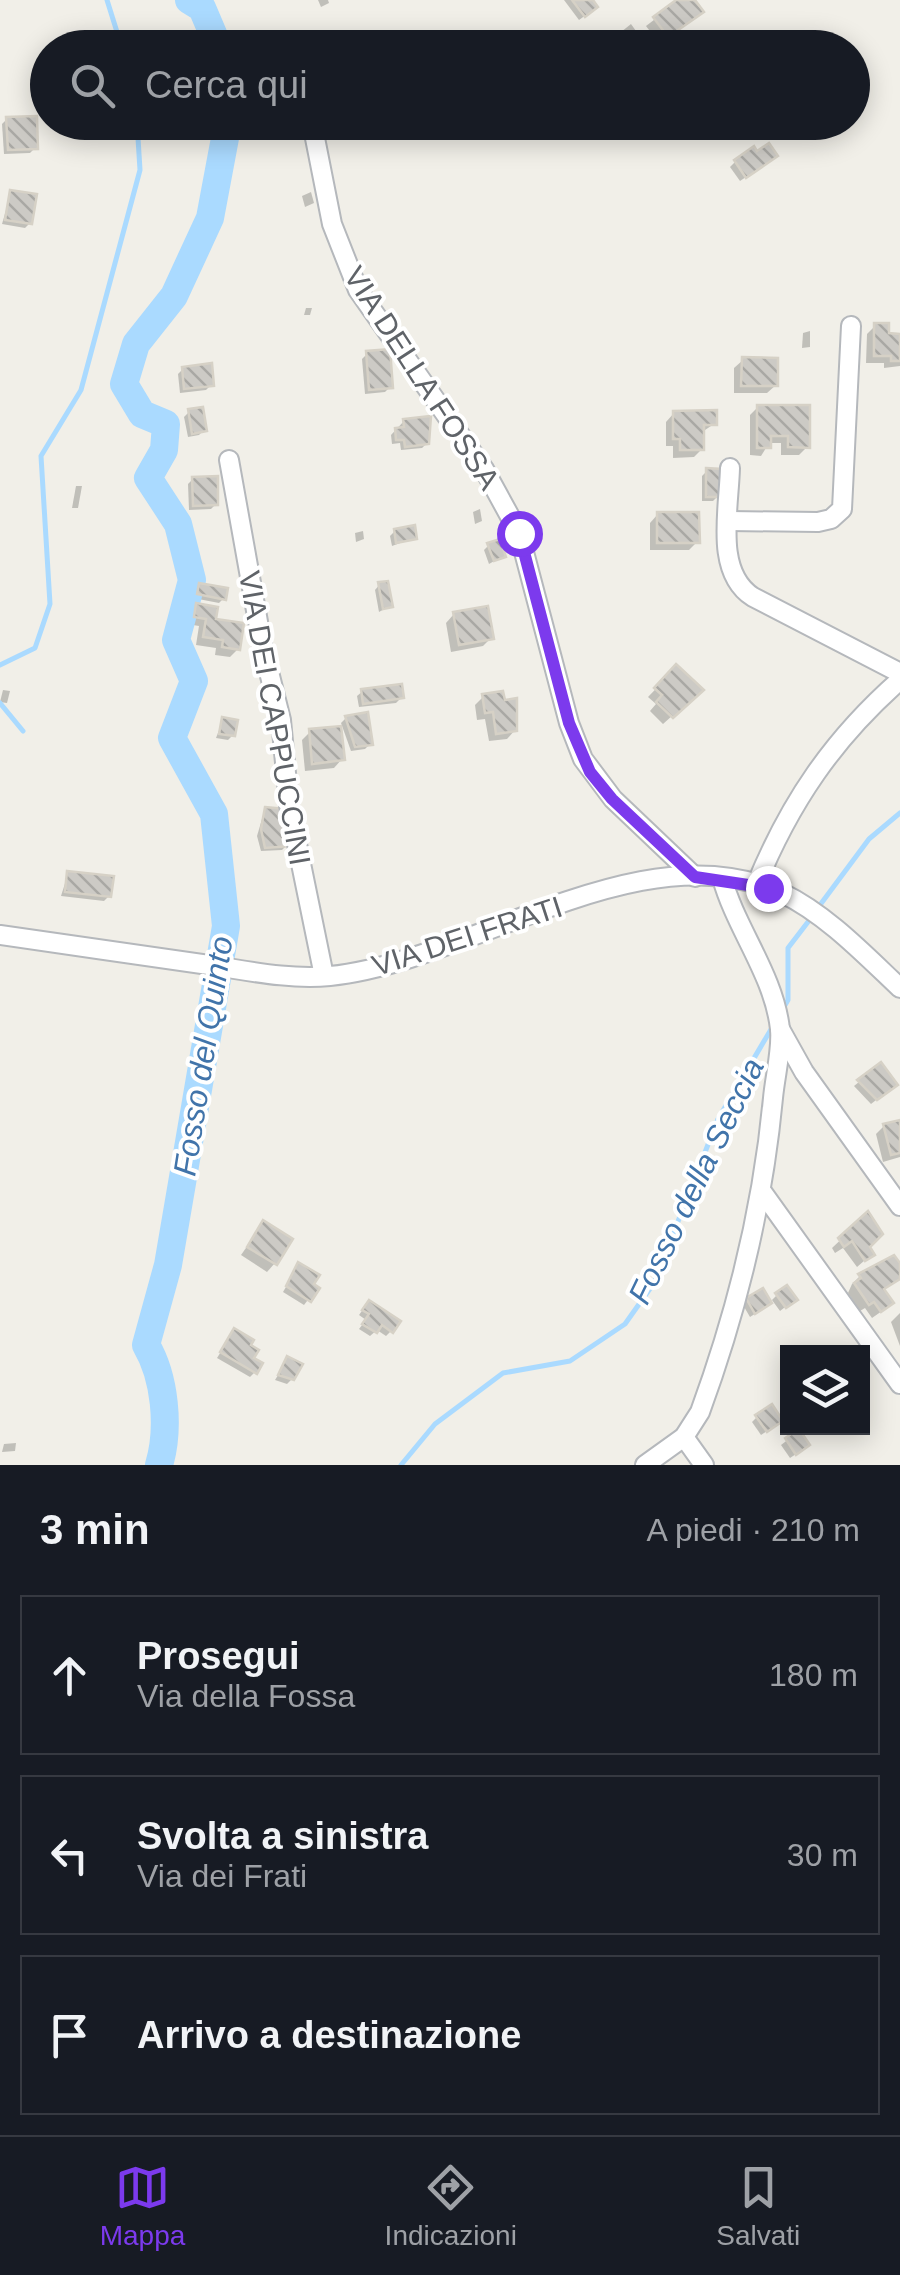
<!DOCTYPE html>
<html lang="it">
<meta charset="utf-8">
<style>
:root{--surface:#171b24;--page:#20242c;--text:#f1f3f6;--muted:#9ea1a6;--line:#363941;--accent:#7c3aed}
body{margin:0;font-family:Arial,sans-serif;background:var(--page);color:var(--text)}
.controls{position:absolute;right:30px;bottom:30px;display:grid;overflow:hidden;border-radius:0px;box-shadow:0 5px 25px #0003}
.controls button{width:90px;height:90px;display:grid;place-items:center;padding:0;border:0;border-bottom:2px solid var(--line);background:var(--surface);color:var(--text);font:50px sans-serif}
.stop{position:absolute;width:30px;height:30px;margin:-22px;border:8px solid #7c3aed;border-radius:50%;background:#fff}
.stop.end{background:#7c3aed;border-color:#fff;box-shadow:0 2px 10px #0008}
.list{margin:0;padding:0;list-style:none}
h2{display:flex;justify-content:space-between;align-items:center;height:130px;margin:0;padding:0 40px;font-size:42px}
h2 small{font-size:32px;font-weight:400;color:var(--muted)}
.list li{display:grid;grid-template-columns:65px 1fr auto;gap:30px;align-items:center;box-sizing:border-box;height:160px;margin:0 20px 20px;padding:0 20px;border:2px solid var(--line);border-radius:0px}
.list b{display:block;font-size:38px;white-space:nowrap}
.list p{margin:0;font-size:32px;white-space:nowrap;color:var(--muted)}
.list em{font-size:32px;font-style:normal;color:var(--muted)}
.icon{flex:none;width:55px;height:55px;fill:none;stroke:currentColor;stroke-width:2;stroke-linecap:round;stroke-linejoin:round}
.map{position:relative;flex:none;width:900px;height:1465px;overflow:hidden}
.search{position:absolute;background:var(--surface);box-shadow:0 5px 25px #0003;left:30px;right:30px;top:30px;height:110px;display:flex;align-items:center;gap:25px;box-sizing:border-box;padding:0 35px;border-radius:55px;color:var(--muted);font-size:38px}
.sheet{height:670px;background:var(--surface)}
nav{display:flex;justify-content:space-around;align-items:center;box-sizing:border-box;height:140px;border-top:2px solid var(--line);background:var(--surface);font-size:28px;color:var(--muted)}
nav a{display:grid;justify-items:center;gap:5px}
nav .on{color:var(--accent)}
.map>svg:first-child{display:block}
</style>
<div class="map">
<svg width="900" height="1465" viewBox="0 0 900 1465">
<defs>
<pattern id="building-back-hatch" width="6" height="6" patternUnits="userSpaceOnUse" patternTransform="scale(2.5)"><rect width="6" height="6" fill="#cccac5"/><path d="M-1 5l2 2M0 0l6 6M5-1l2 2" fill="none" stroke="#a9a8a4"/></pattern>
</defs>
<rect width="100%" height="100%" fill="#f1efe8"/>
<g fill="#0003">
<polygon points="318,0 328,0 329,3 321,7"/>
<polygon points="564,0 590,0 590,12 579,20"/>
<polygon points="680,0 692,0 692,19 659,43 646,26"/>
<polygon points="631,24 636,31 626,39 621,32"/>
<polygon points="571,36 579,48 556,48"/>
<polygon points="7,119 35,148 30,153 4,154 2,124"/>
<polygon points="477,122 500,122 480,132"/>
<polygon points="770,161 740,181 730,167 735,162"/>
<polygon points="311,192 314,203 305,207 302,196"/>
<polygon points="11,193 30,223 25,228 2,224"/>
<polygon points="306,308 312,308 310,315 304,315"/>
<polygon points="875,326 887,336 900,336 900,366 884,368 884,363 866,363 867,334"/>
<polygon points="810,331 810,347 802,348 803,333"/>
<polygon points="367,354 390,387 385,392 365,394 362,359"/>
<polygon points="743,360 776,385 767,393 734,393 734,368"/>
<polygon points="183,369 211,385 206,390 180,393 178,374"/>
<polygon points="758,407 807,447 799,455 781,455 781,443 769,443 761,456 750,455 750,415"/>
<polygon points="189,412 204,430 199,435 188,437 184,417"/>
<polygon points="674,413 714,424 702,432 702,449 694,457 673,458 673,446 666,446 666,422"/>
<polygon points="404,421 427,443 422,448 401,450 400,443 392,444 391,435"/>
<polygon points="707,471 718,496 713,501 702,501 702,476"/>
<polygon points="193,479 216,504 211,509 189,510 188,484"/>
<polygon points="76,486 82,486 78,508 72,508"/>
<polygon points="480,509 482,521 475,524 473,512"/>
<polygon points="658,514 697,542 689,550 650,550 650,523"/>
<polygon points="363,531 364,539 356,542 355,533"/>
<polygon points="395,531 414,538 392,546 390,536"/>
<polygon points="489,545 503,556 489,564 484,550"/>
<polygon points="380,584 390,606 379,612 375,590"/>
<polygon points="200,585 224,598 219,603 193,598"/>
<polygon points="197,606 238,649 230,657 215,655 216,648 196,645 199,626 187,624"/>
<polygon points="454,614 491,638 483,646 451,652 446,623"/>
<polygon points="676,668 701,690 663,724 650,711 656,704 648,697"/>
<polygon points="3,690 10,691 7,703 0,702"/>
<polygon points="363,691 401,698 396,703 359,707 357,696"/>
<polygon points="483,697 515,730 507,739 489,741 485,719 477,720 475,705"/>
<polygon points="346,718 370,744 365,749 351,751 341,723"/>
<polygon points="223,720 233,735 228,740 216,738"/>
<polygon points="310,732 342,759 334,768 305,771 302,740"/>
<polygon points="265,809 287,845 282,850 261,851 257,836"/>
<polygon points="68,874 109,896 104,901 61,896"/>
<polygon points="859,1082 890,1089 871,1104 854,1086"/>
<polygon points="900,1122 900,1157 883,1162 876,1134 884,1126"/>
<polygon points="867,1215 867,1247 872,1254 857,1267 843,1248 835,1253 832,1248"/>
<polygon points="263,1224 275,1263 267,1272 241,1255"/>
<polygon points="299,1265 317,1288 304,1305 283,1292"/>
<polygon points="900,1268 900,1278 882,1291 882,1311 872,1318 865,1308 860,1311 848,1293 852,1284 860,1276"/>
<polygon points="777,1295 789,1304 780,1311 772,1300 764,1308 750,1317 743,1305 747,1300 769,1303"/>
<polygon points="364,1308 391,1331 386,1336 377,1330 370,1336 359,1329 366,1320 359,1315"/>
<polygon points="900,1313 900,1346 891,1322"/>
<polygon points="230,1337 248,1346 255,1372 250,1377 217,1358"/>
<polygon points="288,1359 292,1379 287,1384 275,1380"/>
<polygon points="757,1417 775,1426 761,1435 752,1422"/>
<polygon points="798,1432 802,1450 790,1458 781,1445"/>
<polygon points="16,1443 15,1451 2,1452 4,1444"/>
</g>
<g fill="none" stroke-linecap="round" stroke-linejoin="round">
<g stroke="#aadaff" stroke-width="5">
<polyline points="107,0 122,48"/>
<polyline points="0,665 35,648 50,604 41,456 81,390 140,170 137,122"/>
<polyline points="0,703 23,731"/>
<polyline points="817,909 869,839 900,813"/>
<polyline points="781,1012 788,1000 788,948 811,918"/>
<polyline points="401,1465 435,1424 503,1373 570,1361 625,1324 654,1283 718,1119 773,1026"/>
</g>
<g stroke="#aadaff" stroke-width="28">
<polyline points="189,0 202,8 219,48"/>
<path d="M159,1465C170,1428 165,1377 146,1345L168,1265L226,926L214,814L172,738L194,681L176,640L192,580L178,524L148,478L164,450L166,424L142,414L124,384L136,344L174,296L210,218L228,122"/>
</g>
</g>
<g fill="url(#building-back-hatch)" stroke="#d6d1c6" stroke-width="2.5">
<polygon points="572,0 593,0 598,7 585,17"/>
<polygon points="676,0 695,0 704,12 668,37 653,17"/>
<polygon points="37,116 38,149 8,150 6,117"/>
<polygon points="769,143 778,156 746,178 734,160 754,146 757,151"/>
<polygon points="10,190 37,194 32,224 5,220"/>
<polygon points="874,323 889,323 889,333 900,334 900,361 891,361 891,356 874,356"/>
<polygon points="390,349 393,388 369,390 366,351"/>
<polygon points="742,357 778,358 778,386 741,386"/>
<polygon points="212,363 214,386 184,389 182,367"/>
<polygon points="757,405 810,405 810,448 788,447 788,436 771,436 771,448 757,448"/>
<polygon points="203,407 207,431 192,434 188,409"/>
<polygon points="717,410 717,425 704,425 704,450 680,450 680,439 673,439 673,411"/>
<polygon points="431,416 429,444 405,447 404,440 396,440 395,428 404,427 403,419"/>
<polygon points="706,468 722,469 721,497 706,497"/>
<polygon points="218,476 218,505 193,506 192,477"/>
<polygon points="657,512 699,512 700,543 657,543"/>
<polygon points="415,525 417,539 396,543 394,529"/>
<polygon points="500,539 506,557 494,561 487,543"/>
<polygon points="388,581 393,607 383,609 378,582"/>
<polygon points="199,583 228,588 226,600 197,594"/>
<polygon points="196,603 218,607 216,619 244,623 240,650 222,647 223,640 203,637 206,619 194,617"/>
<polygon points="488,606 494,639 459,645 453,612"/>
<polygon points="676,664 704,690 673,718 656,702 662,695 654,688"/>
<polygon points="402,684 404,698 363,704 361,689"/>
<polygon points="503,691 505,700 517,698 517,731 496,734 493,712 485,713 482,694"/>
<polygon points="368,712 373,745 355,747 345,716"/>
<polygon points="222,717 238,720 235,736 219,734"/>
<polygon points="341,726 345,760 312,764 309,729"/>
<polygon points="265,807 285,809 290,846 265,848 261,829"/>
<polygon points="67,871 114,876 111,897 65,892"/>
<polygon points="881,1062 898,1085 877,1100 857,1080"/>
<polygon points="900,1120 900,1153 891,1155 883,1124"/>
<polygon points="868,1211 883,1234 870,1247 875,1255 865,1261 852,1241 844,1247 838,1238"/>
<polygon points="263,1220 293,1239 277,1265 247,1247"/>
<polygon points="894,1255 900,1263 900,1279 884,1289 894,1303 881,1312 874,1302 869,1305 854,1283 861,1278 858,1274"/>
<polygon points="298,1262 320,1275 314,1284 320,1288 311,1302 286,1286"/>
<polygon points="787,1285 798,1300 786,1308 775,1293"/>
<polygon points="763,1288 772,1303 755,1314 746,1298"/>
<polygon points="369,1300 401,1321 393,1333 382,1325 377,1333 362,1324 369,1314 362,1310"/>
<polygon points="234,1328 254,1340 251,1345 259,1350 254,1358 263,1363 257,1374 220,1352"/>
<polygon points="287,1356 303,1364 294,1380 278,1375"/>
<polygon points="772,1404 783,1421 767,1432 755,1415"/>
<polygon points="799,1429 810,1445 796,1455 785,1438"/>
</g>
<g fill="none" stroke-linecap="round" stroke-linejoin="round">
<defs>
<g id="street">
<polyline points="312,123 332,224 358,290 484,469 519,533 569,723 583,759 613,799 695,877"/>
<polyline points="229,460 262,644 281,720 289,805 324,976"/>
<path d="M730,468C729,509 714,572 753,597L900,673"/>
<polyline points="729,521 818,522 831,519 842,509 851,326"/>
<path d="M756,885C790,802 833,739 900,680"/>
<path d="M0,935C67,945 135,954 202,964C245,970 287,980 330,976C470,962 642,828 782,893C826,914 865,955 900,988"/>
<polyline points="780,1029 804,1072 900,1206"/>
<polyline points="763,1193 900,1384"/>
<polyline points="684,1437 704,1465"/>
<path d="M645,1465L684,1437L700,1412C737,1311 763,1205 773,1098C775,1076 782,1050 780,1029C774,975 736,929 722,878"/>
</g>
</defs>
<use href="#street" stroke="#b5b8bc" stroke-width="22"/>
<use href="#street" stroke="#fff" stroke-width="18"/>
</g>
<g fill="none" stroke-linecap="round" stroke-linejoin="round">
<polyline stroke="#7c3aed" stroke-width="12" points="519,533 569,723 590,772 612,799 695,877 768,888"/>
</g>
<g text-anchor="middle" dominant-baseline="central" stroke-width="8" stroke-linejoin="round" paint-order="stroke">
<g font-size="30" fill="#5f6368" stroke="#fff">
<text transform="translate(422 378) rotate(57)">VIA DELLA FOSSA</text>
<text transform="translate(275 718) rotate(80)">VIA DEI CAPPUCCINI</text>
<text transform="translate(467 936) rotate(-18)">VIA DEI FRATI</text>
</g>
<g font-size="32" font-style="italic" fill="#4174aa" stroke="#fff">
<text transform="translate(203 1056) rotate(-81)">Fosso del Quinto</text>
<text transform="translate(696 1181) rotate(-64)">Fosso della Seccia</text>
</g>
</g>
</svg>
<div class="controls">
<button><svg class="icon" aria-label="layers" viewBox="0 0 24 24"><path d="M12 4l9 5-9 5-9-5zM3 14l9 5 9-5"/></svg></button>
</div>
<div class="stop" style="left:519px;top:533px"></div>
<div class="stop end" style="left:768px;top:888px"></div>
<div class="search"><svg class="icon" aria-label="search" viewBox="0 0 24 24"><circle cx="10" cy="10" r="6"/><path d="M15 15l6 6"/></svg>Cerca qui</div>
</div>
<section class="sheet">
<h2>3 min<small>A piedi · 210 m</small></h2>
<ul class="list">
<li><svg class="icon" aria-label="ahead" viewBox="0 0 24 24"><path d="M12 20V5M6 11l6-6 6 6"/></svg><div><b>Prosegui</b><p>Via della Fossa</p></div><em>180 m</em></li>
<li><svg class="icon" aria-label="left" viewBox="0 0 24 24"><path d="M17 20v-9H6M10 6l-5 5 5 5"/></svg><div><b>Svolta a sinistra</b><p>Via dei Frati</p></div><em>30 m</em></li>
<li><svg class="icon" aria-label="arrive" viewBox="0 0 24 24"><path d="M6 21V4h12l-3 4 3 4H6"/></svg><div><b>Arrivo a destinazione</b></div></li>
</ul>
</section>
<nav>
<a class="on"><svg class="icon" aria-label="map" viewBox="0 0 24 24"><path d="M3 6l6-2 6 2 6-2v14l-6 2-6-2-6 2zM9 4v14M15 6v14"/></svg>Mappa</a>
<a><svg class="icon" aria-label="directions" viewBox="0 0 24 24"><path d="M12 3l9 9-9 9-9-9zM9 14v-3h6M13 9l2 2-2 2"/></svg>Indicazioni</a>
<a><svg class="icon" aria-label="saved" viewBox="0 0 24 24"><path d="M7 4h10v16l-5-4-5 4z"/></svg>Salvati</a>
</nav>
